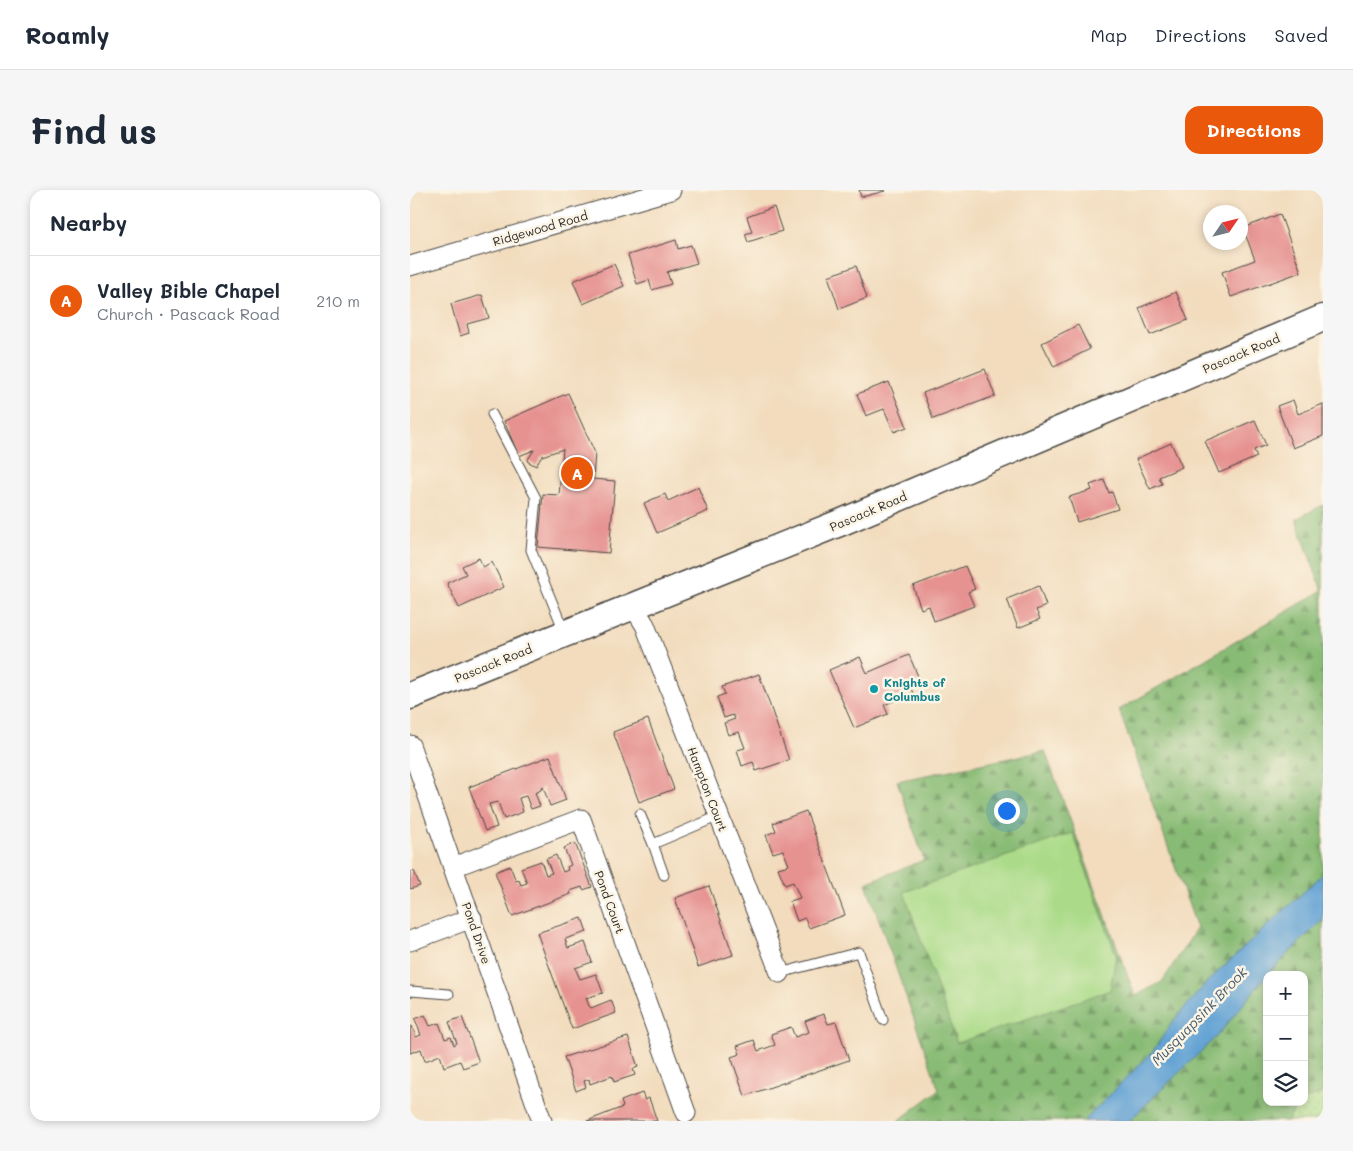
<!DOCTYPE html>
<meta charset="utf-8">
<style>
:root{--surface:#fff;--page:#f6f6f7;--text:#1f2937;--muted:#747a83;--line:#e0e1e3;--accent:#ea580c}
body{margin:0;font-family:Mali,sans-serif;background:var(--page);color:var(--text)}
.controls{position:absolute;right:15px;bottom:15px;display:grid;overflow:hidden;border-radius:10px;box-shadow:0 2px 8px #0003}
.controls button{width:45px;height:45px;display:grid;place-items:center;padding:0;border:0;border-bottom:1px solid var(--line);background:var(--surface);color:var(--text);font:25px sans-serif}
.compass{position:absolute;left:793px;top:15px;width:45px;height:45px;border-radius:50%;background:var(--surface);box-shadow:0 2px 8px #0003;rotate:55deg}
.you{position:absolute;left:596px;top:620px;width:18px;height:18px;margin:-12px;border:4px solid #fff;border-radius:50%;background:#1a73e8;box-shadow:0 0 0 8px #1a73e833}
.badge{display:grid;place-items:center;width:32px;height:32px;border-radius:50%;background:var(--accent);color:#fff;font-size:16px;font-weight:700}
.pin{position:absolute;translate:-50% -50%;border:2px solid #fff;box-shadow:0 1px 5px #0006}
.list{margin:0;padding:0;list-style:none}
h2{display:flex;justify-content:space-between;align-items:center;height:65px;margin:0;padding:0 20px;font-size:21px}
h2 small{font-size:16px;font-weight:400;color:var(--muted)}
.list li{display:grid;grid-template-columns:32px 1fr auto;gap:15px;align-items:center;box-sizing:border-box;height:90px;padding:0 20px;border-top:1px solid var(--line)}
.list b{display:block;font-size:19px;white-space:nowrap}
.list p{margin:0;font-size:16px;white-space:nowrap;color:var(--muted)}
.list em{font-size:16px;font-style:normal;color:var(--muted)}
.icon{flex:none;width:28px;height:28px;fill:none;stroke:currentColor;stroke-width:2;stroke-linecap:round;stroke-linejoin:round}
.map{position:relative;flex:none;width:913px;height:931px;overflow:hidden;border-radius:15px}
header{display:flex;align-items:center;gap:30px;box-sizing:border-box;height:70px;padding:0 25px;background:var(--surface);border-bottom:1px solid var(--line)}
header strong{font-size:24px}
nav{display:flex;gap:28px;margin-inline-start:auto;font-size:18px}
.intro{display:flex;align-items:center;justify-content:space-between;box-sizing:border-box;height:120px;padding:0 30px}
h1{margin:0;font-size:35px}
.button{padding:12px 22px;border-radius:15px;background:var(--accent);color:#fff;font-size:18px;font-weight:700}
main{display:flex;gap:30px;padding:0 30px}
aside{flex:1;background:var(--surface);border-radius:15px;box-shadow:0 2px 8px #0003}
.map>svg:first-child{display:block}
</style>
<header>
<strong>Roamly</strong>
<nav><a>Map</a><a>Directions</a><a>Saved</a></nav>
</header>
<div class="intro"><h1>Find us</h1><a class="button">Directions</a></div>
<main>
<aside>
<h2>Nearby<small></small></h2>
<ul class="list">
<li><span class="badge">A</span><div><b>Valley Bible Chapel</b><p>Church · Pascack Road</p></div><em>210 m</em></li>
</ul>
</aside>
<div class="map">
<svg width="913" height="931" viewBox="0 0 913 931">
<defs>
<pattern id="forest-firs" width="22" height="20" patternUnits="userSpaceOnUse" patternTransform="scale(1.25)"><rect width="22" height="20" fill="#88bb75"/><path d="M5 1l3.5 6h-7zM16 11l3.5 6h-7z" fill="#6f9860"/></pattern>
<pattern id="park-dots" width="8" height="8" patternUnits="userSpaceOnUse" patternTransform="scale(1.25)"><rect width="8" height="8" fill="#abdb89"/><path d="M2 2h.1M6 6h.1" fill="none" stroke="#93bc76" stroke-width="1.8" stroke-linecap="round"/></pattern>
</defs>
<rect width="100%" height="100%" fill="#fcf5e5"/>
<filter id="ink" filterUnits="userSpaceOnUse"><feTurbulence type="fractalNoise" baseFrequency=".02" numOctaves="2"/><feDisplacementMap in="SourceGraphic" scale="10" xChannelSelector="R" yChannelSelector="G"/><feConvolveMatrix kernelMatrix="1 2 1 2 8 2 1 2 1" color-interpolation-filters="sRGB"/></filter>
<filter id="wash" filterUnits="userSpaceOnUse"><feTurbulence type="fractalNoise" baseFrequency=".0096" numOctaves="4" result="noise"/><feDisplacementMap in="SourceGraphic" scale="20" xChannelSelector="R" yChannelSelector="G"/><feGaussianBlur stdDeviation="1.12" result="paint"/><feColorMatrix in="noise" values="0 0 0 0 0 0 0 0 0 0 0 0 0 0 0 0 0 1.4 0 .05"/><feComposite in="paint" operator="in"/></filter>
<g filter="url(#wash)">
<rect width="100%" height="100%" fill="#f2dcbd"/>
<polygon fill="url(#forest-firs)" stroke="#5a7350" points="913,315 913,903 894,910 894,785 857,785 857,912 889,912 878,931 488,931 529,900 456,693 514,670 487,591 635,561 725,806 752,792 787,738 709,520 912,401 886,329"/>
<polygon fill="url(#park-dots)" stroke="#6b835a" points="913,903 913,931 878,931 888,913 894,912 894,910"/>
<polygon fill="#abdb89" stroke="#6b835a" points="663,643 706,765 700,800 547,853 494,702"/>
<polygon fill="#62a2d4" stroke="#466680" points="913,684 913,729 857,785 808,845 719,931 674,931 743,861 763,831 798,791"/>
<g id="blocks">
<g fill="#e69291">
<polygon points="449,0 474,0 475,1 451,7"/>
<polygon points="364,17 372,41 338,52 335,44 342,42 337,27"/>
<polygon points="870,24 891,82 821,107 812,82 845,70 833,38"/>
<polygon points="266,50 268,59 281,55 287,73 257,82 261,94 242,100 239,90 227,94 218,65"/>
<polygon points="204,74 214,96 173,114 163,91"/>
<polygon points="446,76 457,108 429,119 418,86"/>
<polygon points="766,102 778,130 740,145 729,118"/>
<polygon points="72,105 79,128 57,134 59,143 50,146 41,114"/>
<polygon points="668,135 680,159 644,177 632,153"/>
<polygon points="575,179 585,206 523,229 513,203"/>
<polygon points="479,192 497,237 484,242 474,219 456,226 447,204"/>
<polygon points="158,203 185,263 183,289 205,291 199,363 128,357 133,304 149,305 153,259 132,266 126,276 117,271 124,260 109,266 94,231"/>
<polygon points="883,210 888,224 913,214 913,246 883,258 867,216"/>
<polygon points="845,230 856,255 844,260 847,267 809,283 795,251"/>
<polygon points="761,253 772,277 749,287 752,294 740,299 726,269"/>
<polygon points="694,290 699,303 702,302 708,319 667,332 659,307 682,300 680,295"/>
<polygon points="288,297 298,321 247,343 234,313 255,304 258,311"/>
<polygon points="69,368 73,377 82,372 94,397 49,418 37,393 56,384 52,376"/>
<polygon points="555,376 565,399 558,402 564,416 524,431 519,416 511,419 503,396"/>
<polygon points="629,396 636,416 626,420 630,429 608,438 597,409"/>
<polygon points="499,465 510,491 499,495 503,503 474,515 478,524 444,538 419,480 450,467 457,483"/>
<polygon points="349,484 379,570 346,581 343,572 332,576 327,560 335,558 329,542 318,545 314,533 325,529 323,525 314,528 307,507 315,504 312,497"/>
<polygon points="238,529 264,599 229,612 203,542"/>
<polygon points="140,566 156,610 140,616 133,597 131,598 131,600 125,603 130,616 121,619 116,606 109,608 113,622 94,629 88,612 79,614 87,637 75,641 59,597"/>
<polygon points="396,621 435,725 399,738 395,728 387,731 380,711 390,708 383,692 375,695 368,678 379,675 373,660 363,663 356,645 366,641 363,633"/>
<polygon points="165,653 182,697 173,700 172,697 160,701 161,704 102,726 85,682 100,676 106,691 109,690 111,695 117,693 111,678 131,671 136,685 142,683 136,669 146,665 153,682 158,680 157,677 161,675 154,658"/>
<polygon points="4,681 10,696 0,699 0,682"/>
<polygon points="299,696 323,765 288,777 265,708"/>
<polygon points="172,728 177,742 155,749 158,758 175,752 182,772 165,778 170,789 186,784 193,803 176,808 179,816 181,818 201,810 206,823 162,839 127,743"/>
<polygon points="414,824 418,834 426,832 439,870 335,906 321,867 330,864 327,856 344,850 348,861 365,855 361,844 381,837 385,847 399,842 395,831"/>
<polygon points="15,825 20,836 29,833 35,849 41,847 44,855 47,853 39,832 52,827 69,872 53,878 50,871 34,877 30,865 15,871 11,859 0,863 0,837 2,836 6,847 11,845 5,829"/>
<polygon points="218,847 228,877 223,879 225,885 204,892 202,886 180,894 179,889 174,891 176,897 166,901 154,867"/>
<polygon points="232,903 235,910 239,908 247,931 177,931 213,917 211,911"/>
</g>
</g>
</g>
<g filter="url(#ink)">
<use href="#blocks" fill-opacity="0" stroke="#494641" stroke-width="1"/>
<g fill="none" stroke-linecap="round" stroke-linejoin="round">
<defs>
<g id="service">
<polyline points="82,224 126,308 121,360 154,441"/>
<polyline points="230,624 243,654 309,626"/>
<polyline points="243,654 254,685"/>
<polyline points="370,783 449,762 473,830"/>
<polyline points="0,801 39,804"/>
</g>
<g id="minor">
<polyline points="0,76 261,0"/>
<polyline points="223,416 235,435 370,783"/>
<polyline points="0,555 132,931"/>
<polyline points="43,677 171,629 276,923"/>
<polyline points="0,751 62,728"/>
</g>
<polyline id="secondary" points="0,506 432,332 913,128"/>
</defs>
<use href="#service" stroke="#494641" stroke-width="11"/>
<use href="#minor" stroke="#494641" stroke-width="21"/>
<use href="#secondary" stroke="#494641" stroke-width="29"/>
<use href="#service" stroke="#fff" stroke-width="9"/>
<use href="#minor" stroke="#fff" stroke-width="19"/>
<use href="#secondary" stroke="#fff" stroke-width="26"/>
</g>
</g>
<circle fill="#0f9aa8" stroke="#fcf5e5" stroke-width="2" cx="464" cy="499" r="5"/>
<g text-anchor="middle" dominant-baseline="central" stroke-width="5" stroke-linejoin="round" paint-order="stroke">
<g font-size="12" fill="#2b2b2b" stroke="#fcf5e5">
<text transform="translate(130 38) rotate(-16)">Ridgewood Road</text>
<text transform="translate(831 163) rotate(-23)">Pascack Road</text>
<text transform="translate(458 321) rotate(-23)">Pascack Road</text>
<text transform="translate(83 473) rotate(-22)">Pascack Road</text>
<text transform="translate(298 599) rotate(69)">Hampton Court</text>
<text transform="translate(200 712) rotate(70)">Pond Court</text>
<text transform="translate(67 743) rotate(71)">Pond Drive</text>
</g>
<g font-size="12" font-weight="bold" fill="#0d838f" stroke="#fcf5e5" text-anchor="start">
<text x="474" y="492">Knights of<tspan x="474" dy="14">Columbus</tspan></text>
</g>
<g font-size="14" font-style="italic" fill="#415b6f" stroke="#fcf5e5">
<text transform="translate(789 826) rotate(-46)">Musquapsink Brook</text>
</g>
</g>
</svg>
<div class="controls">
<button>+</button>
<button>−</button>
<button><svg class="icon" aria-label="layers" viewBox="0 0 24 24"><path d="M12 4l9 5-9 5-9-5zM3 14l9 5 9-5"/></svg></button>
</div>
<svg class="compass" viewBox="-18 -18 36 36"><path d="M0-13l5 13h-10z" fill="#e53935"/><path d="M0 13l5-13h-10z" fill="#747a83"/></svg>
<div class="you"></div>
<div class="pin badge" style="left:167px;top:283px">A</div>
</div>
</main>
